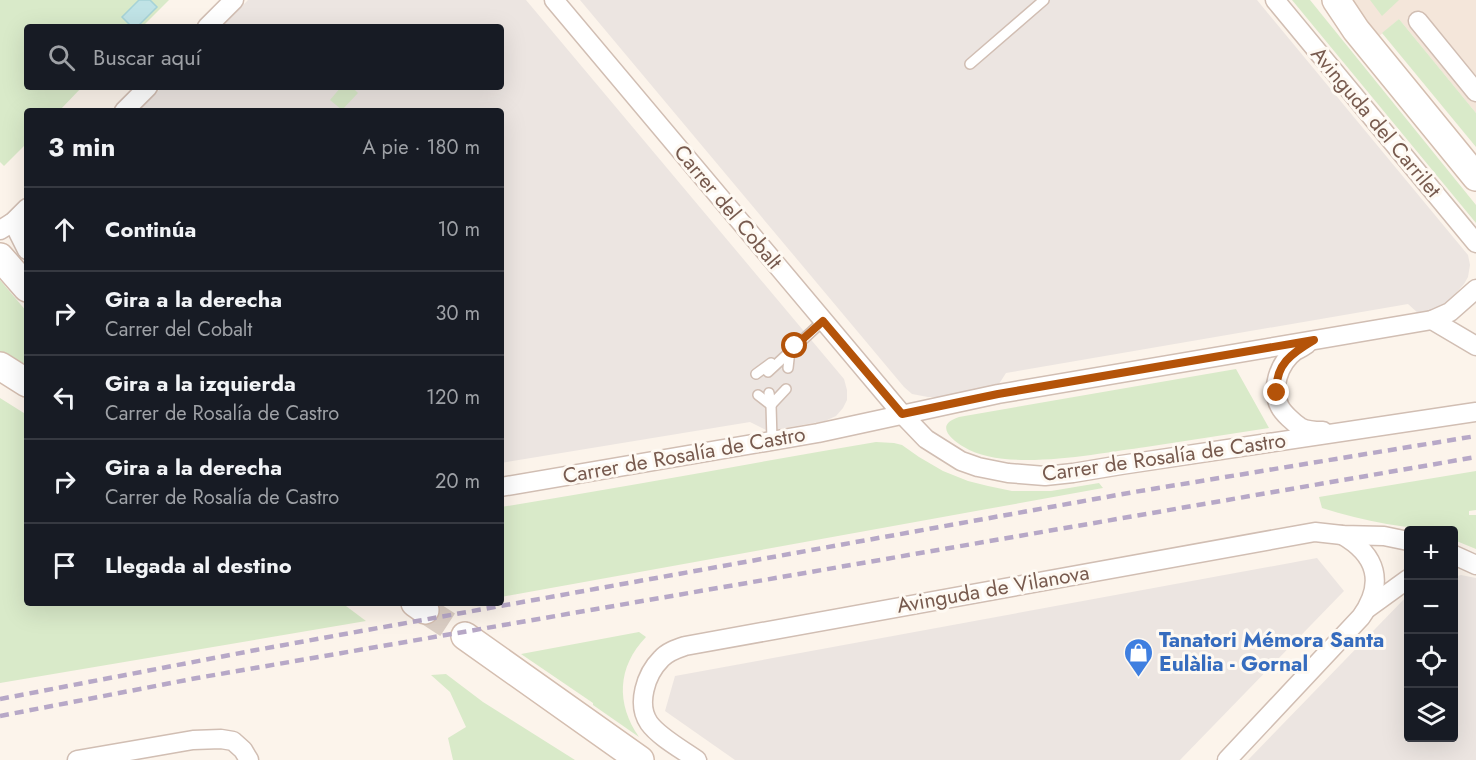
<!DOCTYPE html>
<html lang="es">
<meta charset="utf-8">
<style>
:root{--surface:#171b24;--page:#20242c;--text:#f1f3f6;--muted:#9ea1a6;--line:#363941}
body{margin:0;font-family:Jost,sans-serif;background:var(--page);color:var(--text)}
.controls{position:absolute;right:18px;bottom:18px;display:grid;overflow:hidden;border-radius:6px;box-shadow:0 6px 24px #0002}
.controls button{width:54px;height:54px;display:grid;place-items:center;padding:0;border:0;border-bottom:2px solid var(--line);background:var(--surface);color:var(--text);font:30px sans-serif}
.stop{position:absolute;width:18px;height:18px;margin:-14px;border:4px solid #b45309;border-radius:50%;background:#fff}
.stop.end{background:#b45309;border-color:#fff;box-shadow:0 2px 6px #0008}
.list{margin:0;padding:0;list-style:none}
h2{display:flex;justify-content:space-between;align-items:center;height:78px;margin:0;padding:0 24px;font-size:26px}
h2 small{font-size:20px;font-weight:400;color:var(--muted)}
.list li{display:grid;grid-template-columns:39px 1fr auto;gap:18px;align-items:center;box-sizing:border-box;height:84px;padding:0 24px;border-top:2px solid var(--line)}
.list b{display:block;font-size:22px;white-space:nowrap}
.list p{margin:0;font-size:20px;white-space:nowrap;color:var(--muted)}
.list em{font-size:20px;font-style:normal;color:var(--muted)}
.icon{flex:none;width:33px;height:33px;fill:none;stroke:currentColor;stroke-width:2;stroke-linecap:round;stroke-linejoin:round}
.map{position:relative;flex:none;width:1476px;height:760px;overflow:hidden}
.search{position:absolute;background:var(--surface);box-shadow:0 6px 24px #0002;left:24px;top:24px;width:480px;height:66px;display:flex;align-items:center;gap:15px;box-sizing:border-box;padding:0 21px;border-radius:6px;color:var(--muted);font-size:22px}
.panel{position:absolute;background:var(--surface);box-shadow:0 6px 24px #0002;left:24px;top:108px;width:480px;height:498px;border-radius:6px}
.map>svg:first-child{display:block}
</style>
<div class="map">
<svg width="1476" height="760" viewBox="0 0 1476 760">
<rect width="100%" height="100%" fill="#fcf4eb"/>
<polygon fill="#f4e6da" points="1347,0 1476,0 1476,113 1399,19 1378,37"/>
<g fill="#ece5e1">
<polygon points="248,0 526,0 844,379 847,390 847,400 843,408 836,416 825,421 768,431 750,422 501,463 501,111 138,111 162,87 501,87 501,27 222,27"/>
<polygon points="580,0 1257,0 1468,255 1470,265 1468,277 1464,284 1445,305 1436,310 1419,314 1408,304 1006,373 997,387 942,397 928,397 912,394 904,387"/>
<polygon points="1317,558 1344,591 1180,760 735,760 665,711 675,676"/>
<polygon points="1461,575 1476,578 1476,760 1248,760 1408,595 1408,738 1454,738 1454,577"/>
</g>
<g fill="#d9eac9">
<polygon points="0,0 169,0 142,27 27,27 27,87 82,87 59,111 27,111 27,143 4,166 0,162"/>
<polygon points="1292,0 1310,0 1476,205 1476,223"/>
<polygon points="1370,0 1399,0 1382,16"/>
<polygon points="1399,19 1476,113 1476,147 1382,33"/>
<polygon points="341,87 352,87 358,93 342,110 330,100"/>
<polygon points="0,280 27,312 27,371 0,353"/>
<path d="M1236,369L1269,428C1228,434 1187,441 1146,447C1099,453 1005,473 964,447C951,439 934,425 959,417Z"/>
<polygon points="0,398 27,415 27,603 342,603 366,621 0,683"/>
<path d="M876,442L894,443L902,445L919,457L943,471L968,481L988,486L1012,491H1051L1099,483L1103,488L501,597V507C626,487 751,463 876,442Z"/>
<path d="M1476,471V510L1469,511V515H1476V549L1454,540V530C1409,530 1364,521 1322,508L1319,497Z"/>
<path d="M639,632L646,637C617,667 616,704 639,737L593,705V703L521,654Z"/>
<polygon points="446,674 483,702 575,760 453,760 448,738 466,727 450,692 431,675"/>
</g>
<polygon fill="#c0e3e6" stroke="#a6d3d7" stroke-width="1.5" points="139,0 150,0 157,7 137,27 132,27 122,17"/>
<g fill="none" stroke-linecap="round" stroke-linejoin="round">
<polyline stroke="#dbcec4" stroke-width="27" stroke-dasharray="27 14" stroke-linecap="butt" points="425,610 465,636"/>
<defs>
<g id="lane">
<polyline points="970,64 1044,0"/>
<polyline points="788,368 790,350"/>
<polyline points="768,372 823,321"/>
<polyline points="756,374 771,363"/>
<polyline points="769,393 771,405 772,440"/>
<polyline points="758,395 771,405"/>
<polyline points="771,405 786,389"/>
</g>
<g id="street">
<polyline points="554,0 902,414 926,439 961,461 978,467 1008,473 1045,476 1073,473 1121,465 1476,412"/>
<polyline points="1275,0 1476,243"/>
<polyline points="1418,21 1476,92"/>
<polyline points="207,27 234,0"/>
<polyline points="124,111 148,87"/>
<polyline points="13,222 27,250"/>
<polyline points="0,230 13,222 27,208"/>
<polyline points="1432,320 1476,346"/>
<path d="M1307,344C1303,347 1299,349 1295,351C1279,363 1270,389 1280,407C1283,413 1294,423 1300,427C1307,431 1315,431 1323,431"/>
<polyline points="501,487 818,433 998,394 1432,320 1450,312 1476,289"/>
<polyline points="1454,555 1476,565"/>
<polyline points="1368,608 1408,579"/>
<polyline points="77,760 193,740 221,739 233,741 243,750 249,760"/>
<path d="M697,760C683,750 659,737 649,723C636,704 646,674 661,659C667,652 676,649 685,646L1315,532L1342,535L1384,536L1408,541"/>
<path d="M1227,760L1361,617C1385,583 1377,555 1342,535"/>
</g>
<g id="secondary">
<polyline points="1336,0 1356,30 1476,177"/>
<polyline points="0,257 27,288"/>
<polyline points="0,366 27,383"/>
<polyline points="415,603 425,610"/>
<polyline points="465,636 640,760"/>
</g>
</defs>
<use href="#lane" stroke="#d1beb3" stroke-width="12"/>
<use href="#street" stroke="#d1beb3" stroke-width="21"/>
<use href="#secondary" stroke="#d4beb0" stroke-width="30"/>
<use href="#lane" stroke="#fff" stroke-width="9"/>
<use href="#street" stroke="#fff" stroke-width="18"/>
<use href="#secondary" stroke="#fff" stroke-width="27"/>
<g stroke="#b7a8c7" stroke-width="4.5" stroke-dasharray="9 6" stroke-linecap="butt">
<polyline points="0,699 256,650 1134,492 1476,436"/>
<polyline points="0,716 197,678 1476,457"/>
</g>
</g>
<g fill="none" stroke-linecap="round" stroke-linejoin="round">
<path stroke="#b45309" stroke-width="8" d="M795,346L823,321L902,414L998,394L1314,340C1292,353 1274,365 1277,393"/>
</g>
<defs>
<symbol id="shop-pin" viewBox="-11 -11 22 30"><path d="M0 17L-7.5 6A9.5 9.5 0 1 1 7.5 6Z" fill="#3f7fe0" stroke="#fef9f2"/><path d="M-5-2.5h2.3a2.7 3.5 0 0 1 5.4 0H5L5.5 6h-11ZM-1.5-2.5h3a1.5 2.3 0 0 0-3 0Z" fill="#fff"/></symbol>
</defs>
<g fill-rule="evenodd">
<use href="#shop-pin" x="1122" y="636" width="33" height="45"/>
</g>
<g text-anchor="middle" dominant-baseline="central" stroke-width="6" stroke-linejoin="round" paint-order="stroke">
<g font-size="21" fill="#775a4e" stroke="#fef9f2">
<text transform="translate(1376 122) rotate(50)">Avinguda del Carrilet</text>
<text transform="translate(728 207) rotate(50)">Carrer del Cobalt</text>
<text transform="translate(684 455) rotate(-10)">Carrer de Rosalía de Castro</text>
<text transform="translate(1164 457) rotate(-8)">Carrer de Rosalía de Castro</text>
<text transform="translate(993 589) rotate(-10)">Avinguda de Vilanova</text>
</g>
<g font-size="21" font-weight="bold" fill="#366cbe" stroke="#fef9f2" text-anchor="start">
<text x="1159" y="640">Tanatori Mémora Santa<tspan x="1159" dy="24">Eulàlia - Gornal</tspan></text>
</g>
</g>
</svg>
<div class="controls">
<button>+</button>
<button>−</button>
<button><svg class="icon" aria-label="locate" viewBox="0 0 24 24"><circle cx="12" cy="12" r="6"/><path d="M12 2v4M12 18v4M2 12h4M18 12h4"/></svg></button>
<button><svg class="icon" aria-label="layers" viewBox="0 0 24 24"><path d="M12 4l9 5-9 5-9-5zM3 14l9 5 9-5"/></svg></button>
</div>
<div class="stop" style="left:795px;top:346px"></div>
<div class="stop end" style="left:1277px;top:393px"></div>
<div class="search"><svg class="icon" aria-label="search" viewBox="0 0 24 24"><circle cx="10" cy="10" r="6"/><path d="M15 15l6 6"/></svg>Buscar aquí</div>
<section class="panel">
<h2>3 min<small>A pie · 180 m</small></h2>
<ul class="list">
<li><svg class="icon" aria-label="ahead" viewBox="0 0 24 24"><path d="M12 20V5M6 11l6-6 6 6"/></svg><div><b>Continúa</b></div><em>10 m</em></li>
<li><svg class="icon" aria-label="right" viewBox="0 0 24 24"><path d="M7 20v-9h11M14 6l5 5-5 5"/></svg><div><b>Gira a la derecha</b><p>Carrer del Cobalt</p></div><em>30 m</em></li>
<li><svg class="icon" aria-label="left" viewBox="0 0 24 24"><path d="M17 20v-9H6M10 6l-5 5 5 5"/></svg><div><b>Gira a la izquierda</b><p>Carrer de Rosalía de Castro</p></div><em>120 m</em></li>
<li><svg class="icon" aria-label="right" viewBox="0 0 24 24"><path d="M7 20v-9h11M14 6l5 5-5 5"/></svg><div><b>Gira a la derecha</b><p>Carrer de Rosalía de Castro</p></div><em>20 m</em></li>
<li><svg class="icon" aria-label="arrive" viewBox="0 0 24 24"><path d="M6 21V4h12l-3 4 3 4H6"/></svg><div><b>Llegada al destino</b></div></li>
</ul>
</section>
</div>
